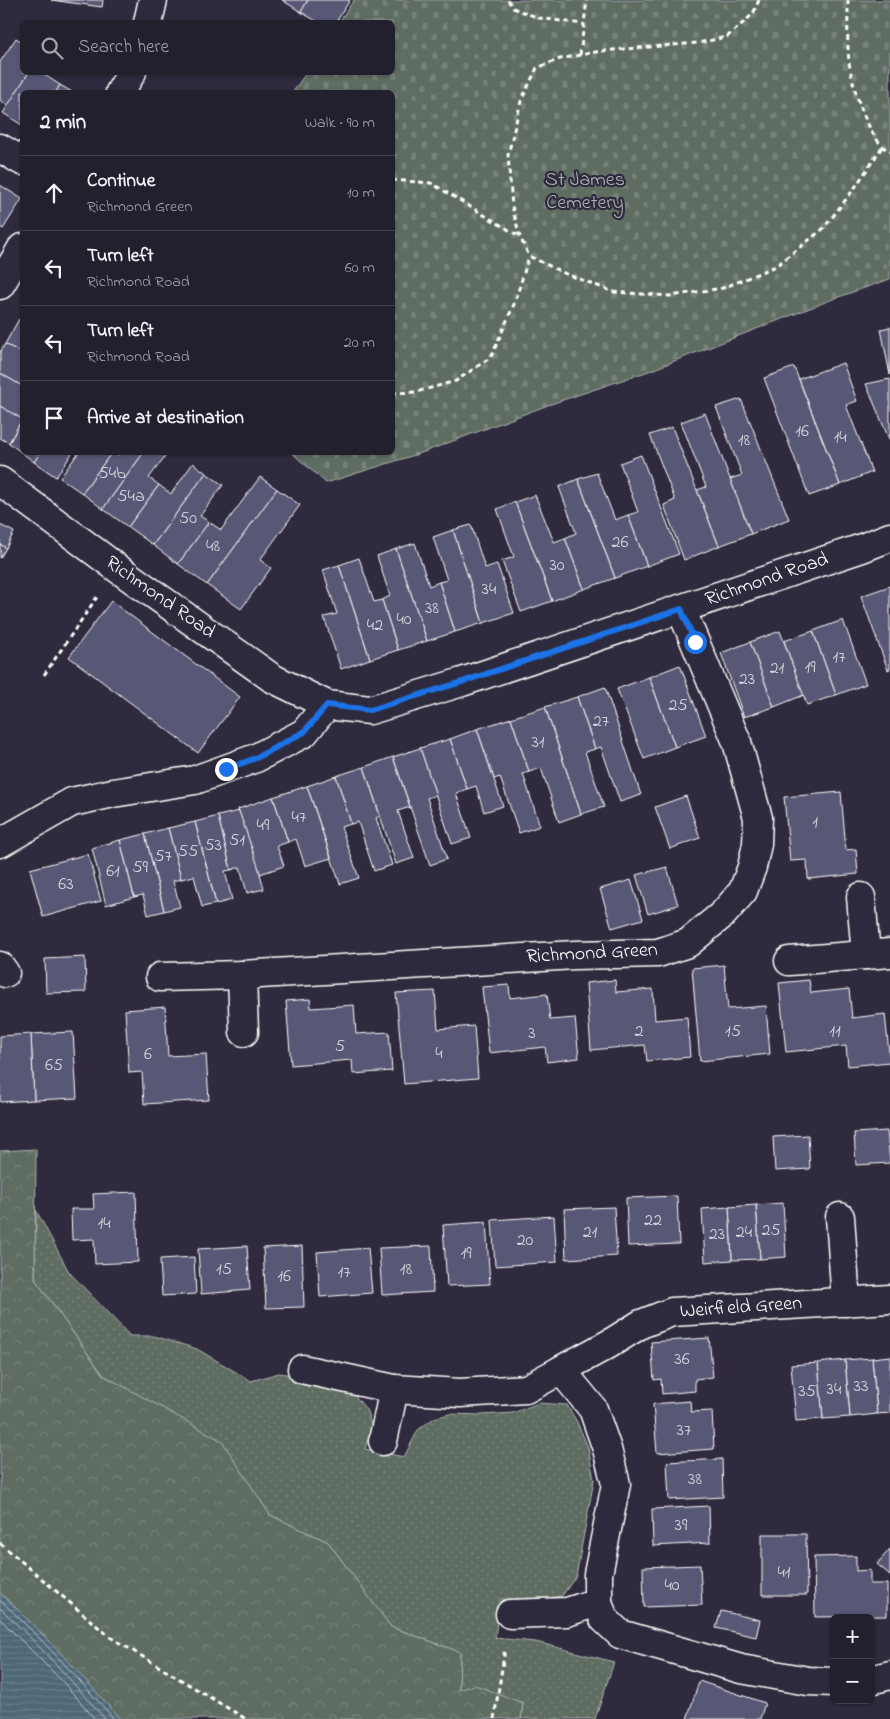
<!DOCTYPE html>
<meta charset="utf-8">
<style>
:root{--surface:#23202e;--page:#2b2836;--text:#f1f3f6;--muted:#a3a3aa;--line:#403e4a}
body{margin:0;font-family:"Indie Flower",sans-serif;background:var(--page);color:var(--text)}
.controls{position:absolute;right:15px;bottom:15px;display:grid;overflow:hidden;border-radius:8px;box-shadow:0 1px 4px #0004}
.controls button{width:45px;height:45px;display:grid;place-items:center;padding:0;border:0;border-bottom:1px solid var(--line);background:var(--surface);color:var(--text);font:25px sans-serif}
.stop{position:absolute;width:15px;height:15px;margin:-11px;border:4px solid #1a73e8;border-radius:50%;background:#fff}
.stop.end{background:#1a73e8;border-color:#fff;box-shadow:0 1px 5px #0008}
.list{margin:0;padding:0;list-style:none}
h2{display:flex;justify-content:space-between;align-items:center;height:65px;margin:0;padding:0 20px;font-size:21px}
h2 small{font-size:16px;font-weight:400;color:var(--muted)}
.list li{display:grid;grid-template-columns:32px 1fr auto;gap:15px;align-items:center;box-sizing:border-box;height:75px;padding:0 20px;border-top:1px solid var(--line)}
.list b{display:block;font-size:19px;white-space:nowrap}
.list p{margin:0;font-size:16px;white-space:nowrap;color:var(--muted)}
.list em{font-size:16px;font-style:normal;color:var(--muted)}
.icon{flex:none;width:28px;height:28px;fill:none;stroke:currentColor;stroke-width:2;stroke-linecap:round;stroke-linejoin:round}
.map{position:relative;flex:none;width:890px;height:1719px;overflow:hidden}
.search{position:absolute;background:var(--surface);box-shadow:0 1px 4px #0004;left:20px;top:20px;width:375px;height:55px;display:flex;align-items:center;gap:12px;box-sizing:border-box;padding:0 18px;border-radius:8px;color:var(--muted);font-size:19px}
.panel{position:absolute;background:var(--surface);box-shadow:0 1px 4px #0004;left:20px;top:90px;width:375px;height:365px;border-radius:8px}
.map>svg:first-child{display:block}
</style>
<div class="map">
<svg width="890" height="1719" viewBox="0 0 890 1719">
<defs>
<pattern id="grass-dots" width="8" height="8" patternUnits="userSpaceOnUse" patternTransform="scale(1.25)"><rect width="8" height="8" fill="#5f6c62"/><path d="M2 2h.1M6 6h.1" fill="none" stroke="#77827a" stroke-width="1.8" stroke-linecap="round"/></pattern>
<pattern id="forest-crowns" width="20" height="18" patternUnits="userSpaceOnUse" patternTransform="scale(1.25)"><rect width="20" height="18" fill="#5f6c62"/><path d="M2 6a3 3 0 1 1 6 0M12 15a3 3 0 1 1 6 0" fill="none" stroke="#77827a"/></pattern>
<pattern id="cemetery-stones" width="16" height="16" patternUnits="userSpaceOnUse" patternTransform="scale(1.25)"><rect width="16" height="16" fill="#5f6c62"/><path d="M2 7V4a2 2 0 0 1 4 0v3zM10 15v-3a2 2 0 0 1 4 0v3z" fill="#77827a"/></pattern>
<pattern id="water-rules" width="6" height="5" patternUnits="userSpaceOnUse" patternTransform="scale(1.25)"><rect width="6" height="5" fill="#4d6776"/><path d="M0 2.5h6" fill="none" stroke="#687e8b"/></pattern>
</defs>
<rect width="100%" height="100%" fill="#2f2a3d"/>
<filter id="ink" filterUnits="userSpaceOnUse"><feTurbulence type="fractalNoise" baseFrequency=".02" numOctaves="2"/><feDisplacementMap in="SourceGraphic" scale="10" xChannelSelector="R" yChannelSelector="G"/><feConvolveMatrix kernelMatrix="1 2 1 2 8 2 1 2 1" color-interpolation-filters="sRGB"/></filter>
<g filter="url(#ink)">
<polygon fill="url(#grass-dots)" stroke="#afb6b0" points="36,1210 69,1272 130,1336 154,1336 197,1349 251,1381 279,1373 298,1376 299,1384 354,1395 366,1409 372,1427 365,1449 404,1457 418,1430 434,1418 450,1414 481,1415 513,1413 539,1403 567,1405 577,1422 588,1447 594,1480 576,1576 562,1596 534,1600 500,1599 495,1638 536,1642 614,1662 595,1719 521,1719 523,1703 459,1690 460,1652 391,1627 328,1542 270,1515 221,1441 103,1375 35,1279"/>
<path fill="url(#forest-crowns)" stroke="#afb6b0" d="M36,1149L35,1279L103,1375L222,1441L270,1515L328,1542L391,1627L460,1652L459,1690L475,1685L523,1703L521,1719H120C82,1675 43,1633 0,1593V1151Z"/>
<polygon fill="url(#cemetery-stones)" stroke="#afb6b0" points="354,0 890,0 890,279 833,299 649,371 548,405 424,452 326,483 292,453 392,452 392,92 293,92 306,73 392,72 392,22 339,22"/>
<path fill="url(#water-rules)" stroke="#94a4ad" d="M0,1593C43,1633 82,1675 120,1719H0Z"/>
<g fill="none" stroke-linecap="round" stroke-linejoin="round">
<g stroke="#b8c2c8" stroke-width="1">
<path d="M0,1600C40,1637 77,1677 114,1719"/>
<path d="M0,1608C37,1643 72,1681 105,1719"/>
<polyline points="0,1619 63,1682 95,1719"/>
</g>
</g>
<g fill="#585976" stroke="#fff">
<polygon points="51,0 103,0 102,7"/>
<polygon points="282,0 308,0 301,12"/>
<polygon points="308,0 350,0 336,22 318,22 301,12"/>
<polygon points="16,38 22,42 22,72 29,72 8,106 0,100 0,62"/>
<polygon points="29,72 40,72 60,85 56,92 22,92 22,125 3,113"/>
<polygon points="60,85 72,92 56,92"/>
<polygon points="0,185 22,199 3,229 0,227"/>
<polygon points="19,319 22,321 22,353 5,344"/>
<polygon points="890,327 890,375 881,329"/>
<polygon points="5,344 22,353 22,386 0,373 0,352"/>
<polygon points="843,363 857,401 846,405 872,472 840,485 799,379"/>
<polygon points="794,367 840,485 809,496 764,378"/>
<polygon points="0,373 22,386 22,419 0,406"/>
<polygon points="890,379 890,438 889,439 866,384"/>
<polygon points="741,399 789,519 751,534 730,479 742,475 716,407"/>
<polygon points="0,406 22,419 9,443 0,438"/>
<polygon points="705,413 751,534 719,546 697,490 706,487 681,422"/>
<polygon points="22,420 22,452 41,452 34,462 9,443"/>
<polygon points="672,427 719,546 684,560 664,505 675,500 650,435"/>
<polygon points="41,452 73,452 56,477 34,462"/>
<polygon points="79,452 112,452 82,493 60,478"/>
<polygon points="112,452 118,455 119,452 144,452 103,509 82,493"/>
<polygon points="144,452 168,452 149,478 159,485 128,527 103,509"/>
<polygon points="641,455 679,554 647,566 628,515 638,512 620,463"/>
<polygon points="193,463 206,473 153,545 128,527 159,485 171,494"/>
<polygon points="206,473 223,485 200,516 209,522 178,564 153,545"/>
<polygon points="597,473 615,520 628,515 647,566 615,578 578,479"/>
<polygon points="260,477 277,489 207,585 178,564 209,522 221,530"/>
<polygon points="578,479 615,578 584,589 565,538 576,533 559,487"/>
<polygon points="277,489 300,505 260,560 271,568 241,609 207,585"/>
<polygon points="535,495 554,542 565,538 584,589 552,601 515,502"/>
<polygon points="515,502 552,601 521,612 502,561 514,557 497,509"/>
<polygon points="0,525 14,532 6,548 0,544"/>
<polygon points="471,525 485,568 497,564 514,613 483,623 453,530"/>
<polygon points="453,530 483,623 455,632 439,582 447,580 433,537"/>
<polygon points="415,543 429,586 439,582 455,632 427,641 396,549"/>
<polygon points="0,544 6,548 0,558"/>
<polygon points="396,549 427,641 398,650 382,600 390,596 377,556"/>
<polygon points="359,558 374,602 382,600 398,650 370,659 339,565"/>
<polygon points="339,565 370,659 341,669 324,617 337,614 323,570"/>
<polygon points="890,586 890,669 888,670 861,596"/>
<polygon points="111,601 240,697 198,753 69,657"/>
<polygon points="843,620 866,684 836,695 813,631"/>
<polygon points="780,631 804,695 774,707 750,642"/>
<polygon points="813,631 836,695 807,705 784,641"/>
<polygon points="750,642 774,707 744,717 721,653"/>
<polygon points="680,665 706,736 675,747 649,677"/>
<polygon points="649,677 675,747 644,759 617,689"/>
<polygon points="605,687 641,795 620,802 601,747 595,749 577,697"/>
<polygon points="577,697 595,749 585,752 604,807 581,814 545,707"/>
<polygon points="545,707 581,814 559,822 541,768 529,772 511,718"/>
<polygon points="511,718 529,772 523,774 540,826 519,833 500,777 494,779 477,729"/>
<polygon points="477,729 503,806 484,812 476,786 467,789 450,739"/>
<polygon points="450,739 467,789 456,793 471,838 452,844 420,748"/>
<polygon points="420,748 436,795 427,798 447,859 430,865 393,757"/>
<polygon points="393,757 410,807 398,811 414,858 396,864 364,767"/>
<polygon points="364,767 380,816 376,818 392,865 374,871 358,822 351,824 336,776"/>
<polygon points="336,776 351,824 341,827 359,878 340,884 307,786"/>
<polygon points="307,786 331,858 305,866 296,839 288,842 273,797"/>
<polygon points="841,792 846,850 856,849 858,874 808,879 807,860 790,861 784,797"/>
<polygon points="686,796 700,838 670,849 655,807"/>
<polygon points="273,797 288,842 277,846 284,866 260,874 238,809"/>
<polygon points="239,811 258,866 264,889 247,893 240,867 231,870 218,816"/>
<polygon points="218,816 231,870 225,871 232,900 216,904 195,822"/>
<polygon points="195,822 216,904 202,907 194,876 181,879 168,828"/>
<polygon points="168,828 181,879 173,881 180,907 164,911 145,834"/>
<polygon points="145,834 164,911 148,915 143,895 134,897 120,840"/>
<polygon points="120,840 134,897 106,905 92,848"/>
<polygon points="88,854 101,901 43,917 30,869"/>
<polygon points="667,867 678,905 648,914 636,875"/>
<polygon points="631,880 643,919 612,928 600,889"/>
<polygon points="85,957 86,992 46,993 45,959"/>
<polygon points="724,965 728,1009 766,1006 770,1054 700,1061 692,968"/>
<polygon points="615,980 616,992 653,989 655,1020 687,1017 690,1057 647,1061 645,1045 591,1050 586,983"/>
<polygon points="809,980 811,993 849,989 852,1018 885,1014 890,1062 848,1066 846,1046 786,1052 779,983"/>
<polygon points="509,985 510,998 547,994 550,1020 575,1018 579,1058 547,1062 545,1047 489,1053 482,987"/>
<polygon points="435,991 438,1029 474,1026 478,1078 404,1084 396,993"/>
<polygon points="310,999 311,1008 354,1005 356,1034 389,1032 392,1071 353,1074 352,1060 291,1065 286,1001"/>
<polygon points="165,1007 168,1056 206,1054 209,1100 144,1104 142,1072 129,1073 125,1010"/>
<polygon points="73,1032 77,1098 34,1100 31,1034"/>
<polygon points="31,1034 34,1100 0,1102 0,1036"/>
<polygon points="887,1131 890,1163 856,1165 854,1133"/>
<polygon points="808,1135 810,1169 775,1171 773,1137"/>
<polygon points="136,1192 138,1262 95,1264 94,1239 72,1240 71,1209 94,1209 93,1194"/>
<polygon points="677,1196 679,1244 628,1246 626,1198"/>
<polygon points="783,1203 786,1257 760,1259 756,1205"/>
<polygon points="756,1205 760,1259 732,1260 729,1207"/>
<polygon points="614,1207 617,1256 566,1259 564,1209"/>
<polygon points="729,1207 732,1260 705,1262 702,1209"/>
<polygon points="554,1216 557,1262 495,1266 492,1220"/>
<polygon points="486,1222 490,1284 447,1286 443,1225"/>
<polygon points="247,1246 250,1290 201,1294 198,1249"/>
<polygon points="302,1246 304,1307 266,1308 263,1248"/>
<polygon points="431,1246 433,1292 382,1295 379,1248"/>
<polygon points="368,1248 372,1293 320,1297 317,1252"/>
<polygon points="194,1257 196,1294 162,1296 160,1259"/>
<polygon points="709,1338 713,1377 695,1379 695,1391 662,1394 661,1379 654,1380 651,1342"/>
<polygon points="890,1356 890,1413 877,1414 872,1358"/>
<polygon points="872,1358 877,1414 850,1417 845,1360"/>
<polygon points="845,1360 850,1417 823,1419 818,1363"/>
<polygon points="818,1363 823,1419 796,1421 791,1365"/>
<polygon points="690,1401 691,1412 712,1411 714,1449 657,1453 653,1404"/>
<polygon points="722,1459 723,1497 669,1500 667,1462"/>
<polygon points="709,1506 710,1543 653,1546 652,1509"/>
<polygon points="762,1534 806,1534 807,1595 762,1595"/>
<polygon points="890,1549 890,1575 877,1564"/>
<polygon points="856,1556 856,1571 870,1570 870,1584 887,1584 887,1616 815,1617 814,1557"/>
<polygon points="700,1565 702,1605 644,1607 643,1567"/>
<polygon points="721,1611 760,1620 756,1637 716,1628"/>
<polygon points="699,1681 765,1703 760,1719 687,1719"/>
</g>
<g fill="none" stroke-linecap="round" stroke-linejoin="round">
<defs>
<g id="minor">
<polyline points="148,22 153,0"/>
<polyline points="120,92 132,72"/>
<polyline points="0,148 22,161"/>
<polyline points="0,285 22,248"/>
<polyline points="0,481 117,568 272,678 327,705 370,710 462,682 862,548 890,537"/>
<polyline points="0,843 72,802 113,793 195,780 256,758 304,733 327,705"/>
<polyline points="861,897 866,955"/>
<polyline points="789,961 890,953"/>
<polyline points="0,966 5,973"/>
<polyline points="242,975 244,1032"/>
<polyline points="160,977 242,975 575,955 658,953 688,943 723,914 743,891 752,867 757,844 758,818 737,742 681,609"/>
<polyline points="840,1217 846,1302"/>
<polyline points="302,1369 394,1389 460,1393 526,1389 561,1370"/>
<polyline points="383,1441 394,1389"/>
<polyline points="510,1614 567,1612 598,1602"/>
<polyline points="871,1680 890,1675"/>
<polyline points="834,1682 808,1681 741,1669 620,1634 604,1619 598,1602 598,1574 616,1484 607,1449 593,1409 561,1370 609,1344 641,1324 672,1312 890,1299"/>
</g>
</defs>
<use href="#minor" stroke="#fff" stroke-width="31"/>
<g stroke="#fff" stroke-width="3" stroke-dasharray="5 4" stroke-linecap="butt">
<polyline points="508,0 513,8 539,18 583,24"/>
<polyline points="759,0 753,14 727,37 698,43 601,51 560,59 537,68 521,101 508,155 512,206 520,237 529,256 566,274 614,292 670,296 723,288 776,266 823,229 854,189 882,147"/>
<path d="M848,0C848,21 847,42 849,62C852,86 868,140 890,152"/>
<polyline points="580,55 587,0"/>
<polyline points="392,180 431,183 519,236"/>
<polyline points="392,393 416,392 456,381 491,357 515,302 529,256"/>
<polyline points="44,675 97,597"/>
<polyline points="0,1543 110,1637 246,1719"/>
<polyline points="494,1719 505,1649"/>
</g>
<use href="#minor" stroke="#2f2a3d" stroke-width="28"/>
</g>
</g>
<g fill="none" stroke-linecap="round" stroke-linejoin="round" filter="url(#ink)">
<polyline stroke="#1a73e8" stroke-width="6" points="226,769 256,758 304,732 327,705 370,710 462,682 681,609 695,642"/>
</g>
<g text-anchor="middle" dominant-baseline="central" stroke-width="4.5" stroke-linejoin="round" paint-order="stroke">
<g font-size="18" fill="#d5d6dd">
<text x="802" y="432">16</text>
<text x="840" y="438">14</text>
<text x="744" y="441">18</text>
<text x="112" y="474">54b</text>
<text x="131" y="497">54a</text>
<text x="188" y="519">50</text>
<text x="620" y="543">26</text>
<text x="213" y="547">48</text>
<text x="557" y="566">30</text>
<text x="489" y="590">34</text>
<text x="432" y="609">38</text>
<text x="404" y="620">40</text>
<text x="375" y="626">42</text>
<text x="839" y="658">17</text>
<text x="810" y="668">19</text>
<text x="777" y="669">21</text>
<text x="747" y="680">23</text>
<text x="678" y="706">25</text>
<text x="601" y="722">27</text>
<text x="538" y="743">31</text>
<text x="299" y="818">47</text>
<text x="815" y="823">1</text>
<text x="263" y="826">49</text>
<text x="237" y="841">51</text>
<text x="213" y="846">53</text>
<text x="188" y="852">55</text>
<text x="163" y="857">57</text>
<text x="140" y="868">59</text>
<text x="113" y="872">61</text>
<text x="66" y="885">63</text>
<text x="639" y="1032">2</text>
<text x="733" y="1032">15</text>
<text x="835" y="1032">11</text>
<text x="532" y="1034">3</text>
<text x="340" y="1047">5</text>
<text x="439" y="1054">4</text>
<text x="148" y="1055">6</text>
<text x="54" y="1066">65</text>
<text x="653" y="1221">22</text>
<text x="104" y="1224">14</text>
<text x="771" y="1231">25</text>
<text x="590" y="1233">21</text>
<text x="744" y="1233">24</text>
<text x="717" y="1235">23</text>
<text x="525" y="1241">20</text>
<text x="466" y="1254">19</text>
<text x="224" y="1270">15</text>
<text x="406" y="1270">18</text>
<text x="344" y="1273">17</text>
<text x="284" y="1277">16</text>
<text x="682" y="1360">36</text>
<text x="861" y="1387">33</text>
<text x="834" y="1390">34</text>
<text x="807" y="1392">35</text>
<text x="684" y="1431">37</text>
<text x="695" y="1480">38</text>
<text x="681" y="1526">39</text>
<text x="784" y="1573">41</text>
<text x="672" y="1586">40</text>
</g>
<g font-size="20" fill="#afb6b0" stroke="#2f2a3d">
<text x="585" y="180">St James<tspan x="585" dy="23">Cemetery</tspan></text>
</g>
<g font-size="20" fill="#fff" stroke="#2f2a3d">
<text transform="translate(767 580) rotate(-19)">Richmond Road</text>
<text transform="translate(160 598) rotate(35)">Richmond Road</text>
<text transform="translate(592 954) rotate(-3)">Richmond Green</text>
<text transform="translate(741 1308) rotate(-4)">Weirfield Green</text>
</g>
</g>
</svg>
<div class="controls">
<button>+</button>
<button>−</button>
</div>
<div class="stop" style="left:695px;top:642px"></div>
<div class="stop end" style="left:226px;top:769px"></div>
<div class="search"><svg class="icon" aria-label="search" viewBox="0 0 24 24"><circle cx="10" cy="10" r="6"/><path d="M15 15l6 6"/></svg>Search here</div>
<section class="panel">
<h2>2 min<small>Walk · 90 m</small></h2>
<ul class="list">
<li><svg class="icon" aria-label="ahead" viewBox="0 0 24 24"><path d="M12 20V5M6 11l6-6 6 6"/></svg><div><b>Continue</b><p>Richmond Green</p></div><em>10 m</em></li>
<li><svg class="icon" aria-label="left" viewBox="0 0 24 24"><path d="M17 20v-9H6M10 6l-5 5 5 5"/></svg><div><b>Turn left</b><p>Richmond Road</p></div><em>60 m</em></li>
<li><svg class="icon" aria-label="left" viewBox="0 0 24 24"><path d="M17 20v-9H6M10 6l-5 5 5 5"/></svg><div><b>Turn left</b><p>Richmond Road</p></div><em>20 m</em></li>
<li><svg class="icon" aria-label="arrive" viewBox="0 0 24 24"><path d="M6 21V4h12l-3 4 3 4H6"/></svg><div><b>Arrive at destination</b></div></li>
</ul>
</section>
</div>
